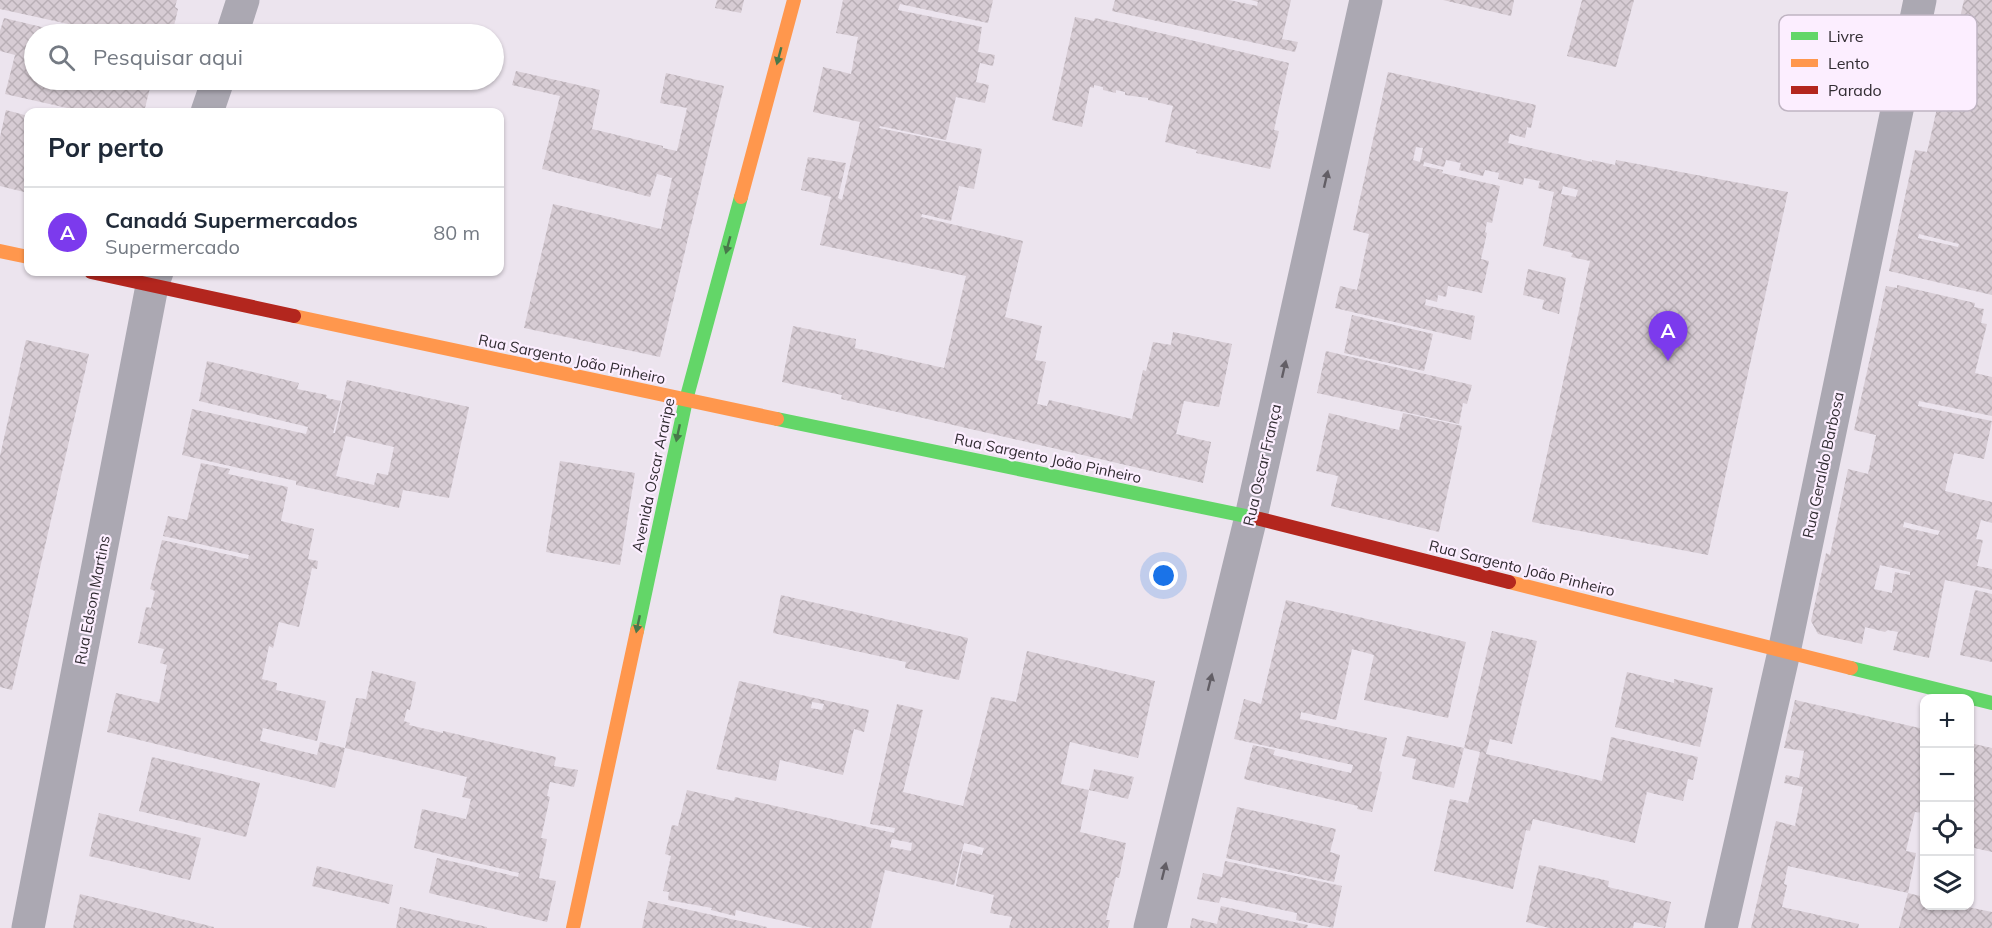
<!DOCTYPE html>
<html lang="pt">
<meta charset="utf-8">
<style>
:root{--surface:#fff;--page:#f6f6f7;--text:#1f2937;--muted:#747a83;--line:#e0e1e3;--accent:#7c3aed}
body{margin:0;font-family:Mulish,sans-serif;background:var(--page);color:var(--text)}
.controls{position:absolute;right:18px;bottom:18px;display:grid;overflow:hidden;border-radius:12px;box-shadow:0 2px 4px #0004}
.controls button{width:54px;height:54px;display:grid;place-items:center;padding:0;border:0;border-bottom:2px solid var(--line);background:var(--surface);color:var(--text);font:30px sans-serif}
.you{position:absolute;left:1164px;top:576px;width:21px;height:21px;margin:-15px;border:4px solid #fff;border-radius:50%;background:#1a73e8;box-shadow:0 0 0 9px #1a73e833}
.badge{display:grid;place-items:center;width:39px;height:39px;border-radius:50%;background:var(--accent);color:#fff;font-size:20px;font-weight:700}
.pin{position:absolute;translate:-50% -50px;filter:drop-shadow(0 2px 3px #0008)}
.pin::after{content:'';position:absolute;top:32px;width:21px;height:18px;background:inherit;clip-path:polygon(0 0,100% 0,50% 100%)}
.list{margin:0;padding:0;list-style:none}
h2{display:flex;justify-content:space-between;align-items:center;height:78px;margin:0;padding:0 24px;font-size:26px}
h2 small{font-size:20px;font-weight:400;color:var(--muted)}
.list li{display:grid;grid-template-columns:39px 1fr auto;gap:18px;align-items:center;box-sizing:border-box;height:90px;padding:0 24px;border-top:2px solid var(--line)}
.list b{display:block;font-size:22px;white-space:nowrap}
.list p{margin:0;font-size:20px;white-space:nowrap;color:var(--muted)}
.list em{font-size:20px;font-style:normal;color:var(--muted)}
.icon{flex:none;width:33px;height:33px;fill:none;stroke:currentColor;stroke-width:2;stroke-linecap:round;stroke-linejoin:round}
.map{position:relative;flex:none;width:1992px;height:928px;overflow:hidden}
.search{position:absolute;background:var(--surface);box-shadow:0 2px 4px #0004;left:24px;top:24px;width:480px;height:66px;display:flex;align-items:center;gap:15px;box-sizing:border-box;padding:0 21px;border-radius:33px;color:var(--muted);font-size:22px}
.panel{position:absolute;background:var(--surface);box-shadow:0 2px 4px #0004;left:24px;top:108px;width:480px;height:168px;border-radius:12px}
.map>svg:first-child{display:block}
</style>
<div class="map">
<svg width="1992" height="928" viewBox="0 0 1992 928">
<defs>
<pattern id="building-cross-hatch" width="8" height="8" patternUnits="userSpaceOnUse" patternTransform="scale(1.5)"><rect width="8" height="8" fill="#d7ccd4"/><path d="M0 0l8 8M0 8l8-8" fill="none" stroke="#b9afb6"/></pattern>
</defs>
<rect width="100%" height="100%" fill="#ece4ee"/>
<g fill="url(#building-cross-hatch)" fill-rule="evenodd">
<polygon points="0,0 177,0 175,7 178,9 172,34 80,34 82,27 0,9"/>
<polygon points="717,0 744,0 741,13 715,8"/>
<polygon points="843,0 993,0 988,23 900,4 898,10 982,27 978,52 995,55 993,66 980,63 976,82 989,85 985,103 956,97 946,140 880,126 879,128 982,149 974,189 959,186 951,221 922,214 921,217 1023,241 1005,317 1042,326 1035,360 1046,362 1037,404 1047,406 1049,400 1132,419 1143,370 1146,371 1153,342 1171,345 1173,332 1232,344 1219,407 1184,401 1176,434 1211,442 1203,483 841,399 842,395 782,382 793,326 856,339 855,348 944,368 966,276 820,245 831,197 801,190 808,157 846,163 838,198 842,200 860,122 813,112 823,67 851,74 858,37 836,33"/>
<polygon points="1115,0 1229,0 1257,6 1258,2 1251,0 1291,0 1282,39 1298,42 1295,52 1112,11"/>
<polygon points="1443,0 1514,0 1511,16"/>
<polygon points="1582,0 1634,0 1616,67 1567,56"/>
<path d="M1964,0H1992V295L1889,271L1915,150L1927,152L1942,86L1930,84L1943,32L1956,35ZM1919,234L1959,244L1958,247L1918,238Z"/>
<polygon points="1075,17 1094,21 1095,18 1117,23 1289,63 1274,130 1279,131 1270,169 1196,153 1197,150 1165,142 1173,106 1148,100 1148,98 1125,95 1125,92 1116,90 1116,93 1103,90 1103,87 1094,85 1094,88 1090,87 1082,127 1052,120"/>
<polygon points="4,18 71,34 34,34 34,80 115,80 150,88 144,112 85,112 5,94 15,55 0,51 0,31"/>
<polygon points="516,71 600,90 592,129 663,146 663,148 677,151 687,108 660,103 666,73 724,86 660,357 524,328 553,204 661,229 672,178 657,174 650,197 542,169 560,96 512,85"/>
<path d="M1388,72L1536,105L1531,128L1527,127L1525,138L1510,134L1508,143L1592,162V160L1615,165L1616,160L1788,192L1708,555L1532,522L1590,261L1571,257L1573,253L1543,246L1554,192L1538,188L1540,181L1524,178L1523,185L1498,179L1499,173L1485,170L1483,176L1459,170L1461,163L1446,160L1444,167L1424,162L1423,166L1443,170L1442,173L1500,186L1492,223L1487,222L1485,232L1487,233L1481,259L1489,261L1482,293L1448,286L1446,297L1438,295L1437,302L1426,299L1425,305L1475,316L1471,340L1335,308L1340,286L1357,290L1369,234L1353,230ZM1416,147L1423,148L1420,162L1413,160ZM1563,186L1578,190L1576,197L1561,194Z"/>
<polygon points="6,110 28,116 28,193 0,186 0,137"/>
<polygon points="1528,269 1566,278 1559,314 1542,309 1544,300 1523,295"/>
<path d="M1897,285L1975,303L1974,307L1984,309L1981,323L1987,324L1975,373L1992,377V416L1919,401L1918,406L1992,421L1984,459L1954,453L1945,491L1992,502V523L1981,520L1976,539L1983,540L1977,566L1992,569V590L1945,580L1929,658L1893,650L1898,632L1888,630L1885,632L1865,627L1862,644L1818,634L1811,621L1826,553L1830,555L1848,469L1868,474L1876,435L1854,430L1886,286L1897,288ZM1904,522L1940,531L1938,535L1903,527ZM1880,565L1910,572V575L1895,572L1892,593L1874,589Z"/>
<polygon points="1352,315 1433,334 1424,371 1344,353"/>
<polygon points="26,340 89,354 12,690 0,687 0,456"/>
<polygon points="1326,351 1472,385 1467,404 1463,403 1459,424 1317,393"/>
<path d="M207,361L299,383L297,389L327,395L326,398L341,401L333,433H335L347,380L469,407L449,498L403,490L399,508L296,485V481L182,455L192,409L306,434L308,427L199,401ZM346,436L394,447L388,475L377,473L374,485L336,476Z"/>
<polygon points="1329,413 1399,430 1403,413 1462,426 1439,532 1331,506 1338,476 1316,471"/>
<polygon points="560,461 635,473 620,565 546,552"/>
<polygon points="201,463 230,469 228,474 288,487 281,521 314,529 308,559 318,561 317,569 312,568 299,627 279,622 273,648 269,646 262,679 277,683 276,690 326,701 317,741 263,728 260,741 317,755 320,742 345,748 335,788 107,732 116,693 159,703 167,665 160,663 164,649 138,643 146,607 151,608 155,591 150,589 162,540 248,559 249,555 163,536 168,516 187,520"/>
<polygon points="1975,590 1992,594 1992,662 1960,655"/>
<polygon points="781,595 968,638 959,680 905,668 906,662 773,633"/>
<polygon points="1286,600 1466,642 1448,718 1364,700 1374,655 1352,649 1336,720 1301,712 1300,719 1387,738 1379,771 1382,772 1372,812 1357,809 1358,806 1244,779 1253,745 1275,750 1273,755 1351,773 1353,765 1234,739 1244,699 1261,704"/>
<polygon points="1492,631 1537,641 1512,744 1490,739 1486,754 1602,781 1611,737 1698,757 1693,780 1688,779 1683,801 1647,792 1635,843 1533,819 1530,831 1526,830 1513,889 1434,871 1450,799 1468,803 1474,778 1480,752 1464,748"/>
<path d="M1027,651L1155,681L1138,758L1070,742L1061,784L1089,790L1094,769L1134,777L1128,799L1089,790L1080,832L1126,843L1119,878L1116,877L1106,920H1110L1108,928H1009L1012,917L990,913L994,895L956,886L963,851L982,855L984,848L964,843L954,885L885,870L871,928H813L736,910L735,916L711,910L712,908L668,900L669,892L663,891L671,856L665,854L672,825L678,826L687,790L734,801L735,797L894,833L895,828L870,824L897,704L923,710L903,792L963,806L991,697L1016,702ZM892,839L912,843L911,851L890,847Z"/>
<polygon points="372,671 416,682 410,710 407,709 404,721 410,723 409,725 443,733 443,731 556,757 554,766 578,770 574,787 550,782 547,796 550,797 541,838 547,839 539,878 556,881 547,922 429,893 437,858 518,877 519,873 414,848 422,809 466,819 471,799 462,797 467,777 345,748 356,698 366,699"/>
<polygon points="1627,672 1674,683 1674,679 1713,688 1700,747 1615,727"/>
<path d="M739,681L869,710L864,732L854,729L843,775L780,760L776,781L716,769ZM812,702L824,704L822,710L811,708Z"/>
<polygon points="1795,700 1924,729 1924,813 1915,812 1906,851 1916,853 1908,893 1788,866 1784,884 1787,885 1782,907 1859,924 1858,928 1751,928 1776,821 1795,826 1803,787 1784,783 1786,775 1799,778 1804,751 1784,748"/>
<polygon points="1407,736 1464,748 1454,788 1412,779 1416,759 1402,756"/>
<polygon points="1970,743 1992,748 1992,852 1970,847 1970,796 1972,784 1970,783"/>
<polygon points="152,757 260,783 246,837 139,811"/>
<polygon points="1237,807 1336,829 1330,852 1340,855 1334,882 1226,858"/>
<polygon points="99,813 201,838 190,880 89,856"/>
<polygon points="1225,861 1342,886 1333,928 1296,920 1297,913 1221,897 1219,903 1197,899 1203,873 1222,877"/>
<polygon points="1539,865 1609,881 1608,887 1671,902 1665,928 1634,922 1633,928 1549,928 1526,922"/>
<polygon points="317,866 393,885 389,904 312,886"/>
<polygon points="1908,893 1924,897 1924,906 1963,906 1992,912 1992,928 1899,928"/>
<polygon points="80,894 214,927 214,928 73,928"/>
<polygon points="648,901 767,927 767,928 642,928"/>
<polygon points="1221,906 1308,925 1307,928 1190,928 1192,918 1217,924"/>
<polygon points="400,907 487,927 487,928 396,928"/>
</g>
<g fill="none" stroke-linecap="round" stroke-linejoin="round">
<g stroke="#aba8b2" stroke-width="33">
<polyline points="232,34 243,0"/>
<polyline points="207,112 218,80"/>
<polyline points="28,928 152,286 157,272"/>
<polyline points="1150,928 1251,517 1366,0"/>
<polyline points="1721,928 1784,652 1920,0"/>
</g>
<g stroke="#63d668" stroke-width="14">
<polyline points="777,419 1260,519"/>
<polyline points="637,631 686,400 741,197"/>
<polyline points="1851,668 1992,703"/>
</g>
<g stroke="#ff974d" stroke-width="14">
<polyline points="741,197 794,0"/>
<polyline points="0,251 28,257"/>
<polyline points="294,316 777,419"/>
<polyline points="1509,582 1851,668"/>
<polyline points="573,928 637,631"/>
</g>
<g stroke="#b3261e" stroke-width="14">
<polyline points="91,272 294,316"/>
<polyline points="1260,519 1509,582"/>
</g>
</g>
<defs><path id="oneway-solid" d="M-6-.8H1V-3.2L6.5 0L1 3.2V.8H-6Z" transform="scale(1.5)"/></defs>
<g fill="#48784a">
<use href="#oneway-solid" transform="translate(779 56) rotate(105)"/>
<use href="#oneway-solid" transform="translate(728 245) rotate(105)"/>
<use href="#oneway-solid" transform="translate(678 433) rotate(102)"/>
<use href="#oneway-solid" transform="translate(638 624) rotate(102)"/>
</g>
<g fill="#625e65">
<use href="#oneway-solid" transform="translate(1326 179) rotate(-77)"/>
<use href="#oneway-solid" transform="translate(1284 369) rotate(-77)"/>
<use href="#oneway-solid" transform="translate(1210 682) rotate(-76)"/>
<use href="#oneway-solid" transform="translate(1164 871) rotate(-76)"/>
</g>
<g text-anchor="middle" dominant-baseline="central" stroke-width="4.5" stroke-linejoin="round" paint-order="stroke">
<g font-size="15" fill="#312c32" stroke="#fceeff">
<text transform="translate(572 359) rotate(12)">Rua Sargento João Pinheiro</text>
<text transform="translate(1048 458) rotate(12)">Rua Sargento João Pinheiro</text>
<text transform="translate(1262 465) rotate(-77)">Rua Oscar França</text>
<text transform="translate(1823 465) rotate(-78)">Rua Geraldo Barbosa</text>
<text transform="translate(653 475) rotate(-78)">Avenida Oscar Araripe</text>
<text transform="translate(1522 568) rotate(14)">Rua Sargento João Pinheiro</text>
<text transform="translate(92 600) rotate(-79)">Rua Edson Martins</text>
</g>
</g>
<rect x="1779" y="15" width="198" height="96" rx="9" fill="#fceeff" stroke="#bfb4c2" stroke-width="1.5"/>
<rect x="1791" y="32" width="27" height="8" fill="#63d668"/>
<rect x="1791" y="59" width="27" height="8" fill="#ff974d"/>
<rect x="1791" y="86" width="27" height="8" fill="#b3261e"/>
<g font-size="16" fill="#312c32">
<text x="1828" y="42">Livre</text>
<text x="1828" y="69">Lento</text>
<text x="1828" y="96">Parado</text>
</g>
</svg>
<div class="controls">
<button>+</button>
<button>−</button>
<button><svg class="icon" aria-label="locate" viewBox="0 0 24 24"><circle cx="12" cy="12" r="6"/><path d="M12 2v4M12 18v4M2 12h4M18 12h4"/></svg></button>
<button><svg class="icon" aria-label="layers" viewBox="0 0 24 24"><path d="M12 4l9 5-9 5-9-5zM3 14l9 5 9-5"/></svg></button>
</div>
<div class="you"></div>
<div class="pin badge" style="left:1668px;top:361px">A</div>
<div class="search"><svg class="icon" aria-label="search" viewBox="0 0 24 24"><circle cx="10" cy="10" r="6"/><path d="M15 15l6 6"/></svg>Pesquisar aqui</div>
<section class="panel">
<h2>Por perto<small></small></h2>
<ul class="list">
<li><span class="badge">A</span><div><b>Canadá Supermercados</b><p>Supermercado</p></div><em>80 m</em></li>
</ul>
</section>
</div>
